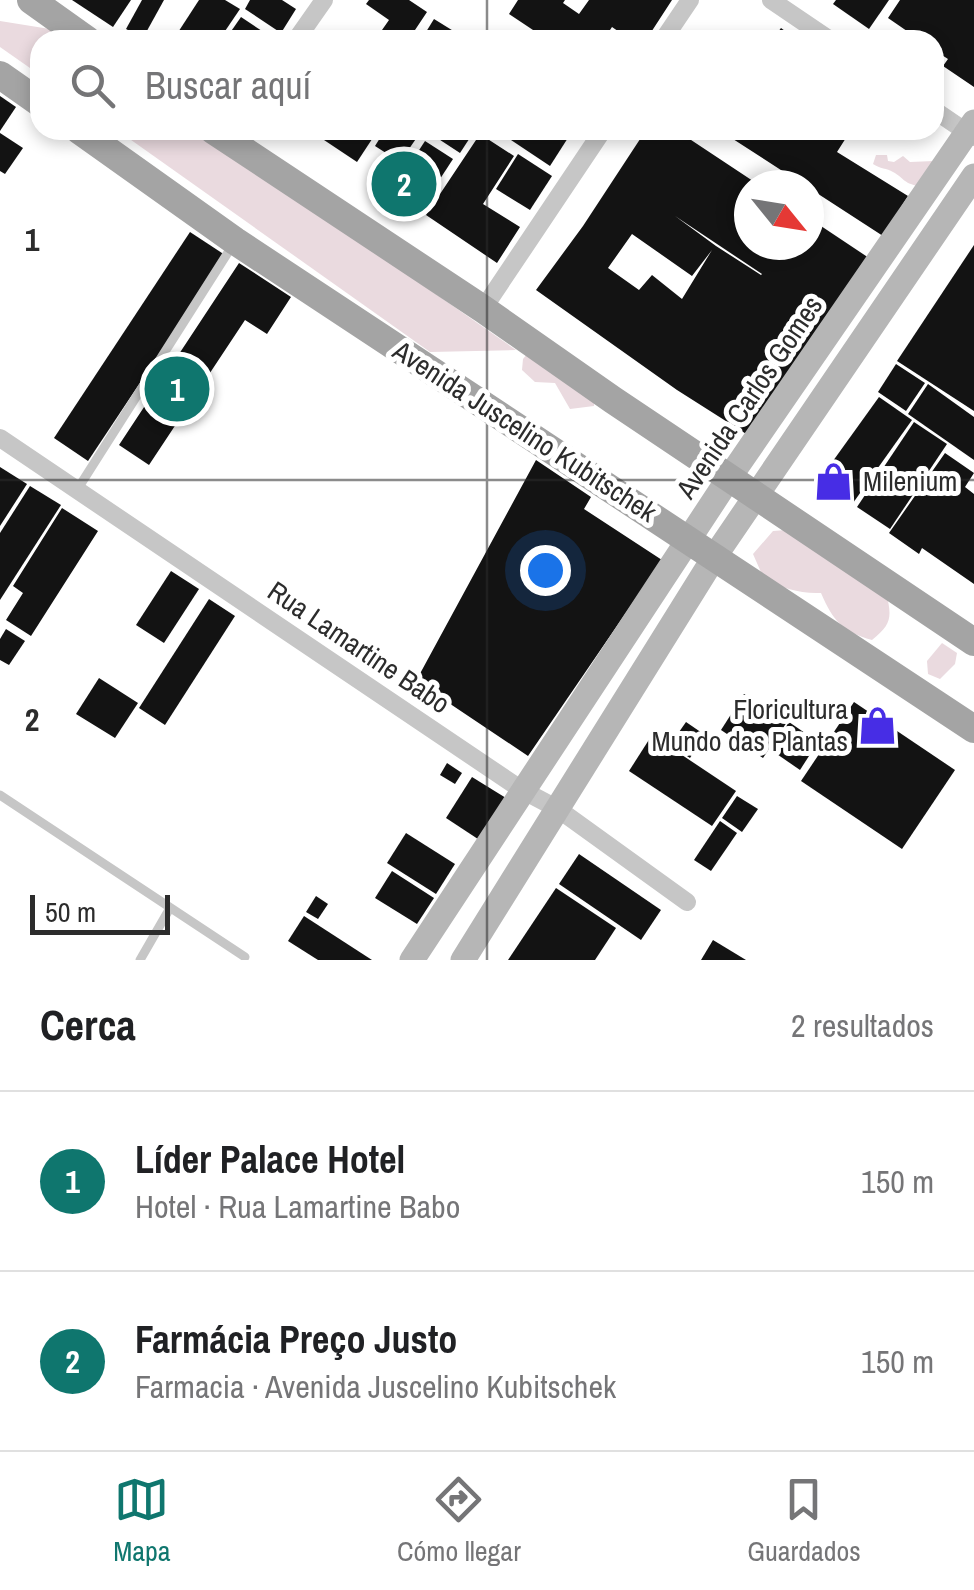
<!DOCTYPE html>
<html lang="es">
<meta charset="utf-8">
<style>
:root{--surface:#fff;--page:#f6f6f6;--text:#202124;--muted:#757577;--line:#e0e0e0;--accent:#0f766e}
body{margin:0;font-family:"Archivo Narrow",sans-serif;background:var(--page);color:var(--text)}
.compass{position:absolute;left:734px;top:170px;width:90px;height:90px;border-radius:50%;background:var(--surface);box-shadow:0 5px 15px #0003;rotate:120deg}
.scale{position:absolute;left:30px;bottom:25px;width:140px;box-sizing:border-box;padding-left:10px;border:5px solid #2c2c2c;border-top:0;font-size:28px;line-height:35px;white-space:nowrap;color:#2c2c2c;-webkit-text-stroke:8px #fff;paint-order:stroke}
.you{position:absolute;left:545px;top:570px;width:35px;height:35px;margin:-25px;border:8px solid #fff;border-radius:50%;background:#1a73e8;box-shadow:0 0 0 15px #1a73e833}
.badge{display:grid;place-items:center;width:65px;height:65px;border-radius:50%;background:var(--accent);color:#fff;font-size:32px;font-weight:700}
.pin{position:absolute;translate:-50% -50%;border:5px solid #fff;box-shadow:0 2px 10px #0006}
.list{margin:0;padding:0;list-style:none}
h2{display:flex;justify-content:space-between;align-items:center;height:130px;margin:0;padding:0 40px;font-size:42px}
h2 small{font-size:32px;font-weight:400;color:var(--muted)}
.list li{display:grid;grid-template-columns:65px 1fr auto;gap:30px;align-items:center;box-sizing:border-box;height:180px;padding:0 40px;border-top:2px solid var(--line)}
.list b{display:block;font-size:38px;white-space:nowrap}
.list p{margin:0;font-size:32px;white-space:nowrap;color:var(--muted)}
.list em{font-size:32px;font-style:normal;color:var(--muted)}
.icon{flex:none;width:55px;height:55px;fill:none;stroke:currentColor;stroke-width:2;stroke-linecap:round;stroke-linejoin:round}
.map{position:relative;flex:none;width:974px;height:960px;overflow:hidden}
.search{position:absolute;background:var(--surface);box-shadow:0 5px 15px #0003;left:30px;right:30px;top:30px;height:110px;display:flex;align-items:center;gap:25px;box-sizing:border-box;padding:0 35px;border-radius:30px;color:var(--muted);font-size:38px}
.sheet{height:490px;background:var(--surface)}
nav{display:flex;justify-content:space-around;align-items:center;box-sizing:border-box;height:140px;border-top:2px solid var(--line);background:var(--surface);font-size:28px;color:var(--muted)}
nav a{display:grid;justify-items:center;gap:5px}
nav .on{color:var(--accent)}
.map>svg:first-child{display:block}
</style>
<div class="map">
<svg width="974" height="960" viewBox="0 0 974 960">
<rect width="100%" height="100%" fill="#fff"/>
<g fill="#eadadf">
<polygon points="0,21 56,30 71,40 40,40 40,75 0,47"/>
<polygon points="117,130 201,130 516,350 430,352"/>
<path d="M876,155H887L888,161L894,162L903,156L910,162L934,161L918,186C903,183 904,178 893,172C887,168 880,169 873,164Z"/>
<polygon points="532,348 595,390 594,406 570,409 555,383 535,382 522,370 523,359"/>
<path d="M798,529L886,592C892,617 892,624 872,640C843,632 833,621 821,593C799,594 784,588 764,579L753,554L773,531Z"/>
<polygon points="942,643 957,653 955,664 940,679 928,674 927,661"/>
</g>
<g fill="#131313" fill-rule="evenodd">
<polygon points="72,0 131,0 113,27"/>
<polygon points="142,0 164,0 143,38 126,29"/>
<polygon points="199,0 225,0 240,9 219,40 173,40"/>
<polygon points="250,0 282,0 296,9 281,33 245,9"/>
<polygon points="369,0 409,0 427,12 411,36 416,40 375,40 389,20 366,4"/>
<polygon points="518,0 565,0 563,3 579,14 589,0 672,0 646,40 631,40 612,27 608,33 618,40 548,40 509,14"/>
<polygon points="836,0 889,0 869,29 833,4"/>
<polygon points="900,0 974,0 974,87 943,66 948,59 934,50 934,40 920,40 888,18"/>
<polygon points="241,17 271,37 270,40 225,40"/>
<polygon points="434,19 468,40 421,40"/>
<polygon points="781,28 797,40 772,40"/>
<polygon points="0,96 16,107 0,131"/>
<polygon points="327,130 378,130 357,162 321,138"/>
<polygon points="385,130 422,130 400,162 375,146"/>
<polygon points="433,130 475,130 460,153 431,134"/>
<polygon points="496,130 573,130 550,166"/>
<path d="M646,130H676L759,185H749V245H809V218L869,258L751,437L677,390L536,290L583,226ZM675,216L762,274L761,275L716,246ZM632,234L692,276L712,250L682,299L652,275L639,290L608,268Z"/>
<polygon points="719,130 851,130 837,152 908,196 883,236 809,188 809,185 804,185"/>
<polygon points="0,133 23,148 5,174 0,171"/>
<polygon points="480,134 514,156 483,204 520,227 497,263 426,215"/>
<polygon points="425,141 453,159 423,205 395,187"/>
<polygon points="518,154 552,176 530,210 496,189"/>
<polygon points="190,232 225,255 88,461 54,438"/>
<polygon points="974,245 974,411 897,361"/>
<polygon points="239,263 291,297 267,334 245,320 149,465 119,445"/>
<polygon points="896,364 925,383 906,411 878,392"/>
<polygon points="928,384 974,417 974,460 908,414"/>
<polygon points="879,397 912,420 853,503 820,479"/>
<polygon points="914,422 947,444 890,529 857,507"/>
<polygon points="945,453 974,473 965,487 974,494 974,584 922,548 919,554 889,533"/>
<polygon points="536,460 591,497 584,509 662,560 528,756 416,681"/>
<polygon points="0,467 27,484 0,526"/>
<polygon points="30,486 61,505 0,600 0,533"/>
<polygon points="62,508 98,531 31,636 6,620 23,593 13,586"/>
<polygon points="171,571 199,589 164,643 136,625"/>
<polygon points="209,599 235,616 165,725 139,708"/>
<polygon points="6,629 25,641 9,665 0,660 0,639"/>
<polygon points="99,678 138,703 115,738 76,714"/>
<polygon points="744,694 787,722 763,758 721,730"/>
<polygon points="854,702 955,770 902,849 801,781"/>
<polygon points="686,722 705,735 690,758 670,745"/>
<polygon points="789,722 818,742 800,770 771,750"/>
<polygon points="652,735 736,791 712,826 629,771"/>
<polygon points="447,763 462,773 455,784 440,775"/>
<polygon points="472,777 511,801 484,843 446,818"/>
<polygon points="737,796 758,809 742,832 722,818"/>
<polygon points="720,821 737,833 711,871 694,860"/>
<polygon points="406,833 455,864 436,894 387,863"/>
<polygon points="579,854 661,910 641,940 559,884"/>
<polygon points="392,871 434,898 417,924 375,898"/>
<polygon points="556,888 616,928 595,960 508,960"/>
<polygon points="316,896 328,904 318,919 306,912"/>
<polygon points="304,916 372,960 318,960 288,941"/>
<polygon points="713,940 746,960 701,960"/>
</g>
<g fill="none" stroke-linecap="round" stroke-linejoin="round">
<g stroke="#c6c6c6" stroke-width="9">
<polyline points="77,490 234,243"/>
<polyline points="0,795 245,957"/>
<polyline points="140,960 170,908"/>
</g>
<g stroke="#c6c6c6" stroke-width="18">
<polyline points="771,0 830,40"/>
<polyline points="296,40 324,0"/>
<polyline points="663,40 690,0"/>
<polyline points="934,110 974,137"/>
<polyline points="483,309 603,130"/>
<polyline points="0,438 522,790 558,809 687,902"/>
</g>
<g stroke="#b6b6b6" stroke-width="25">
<polyline points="412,960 729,478 974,122"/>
<polyline points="463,960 715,556 974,176"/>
</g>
<g stroke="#a4a4a4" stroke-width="28">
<polyline points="31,0 87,40"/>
<polyline points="0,75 40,103"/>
<polyline points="79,130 235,241 974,729"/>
<polyline points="213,130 483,309 613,400 974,642"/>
</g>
</g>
<path fill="none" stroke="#2c2c2c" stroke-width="2.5" stroke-opacity="0.55" d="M487,0V40M487,130V960M0,480H974"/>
<defs>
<symbol id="shop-bare" viewBox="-9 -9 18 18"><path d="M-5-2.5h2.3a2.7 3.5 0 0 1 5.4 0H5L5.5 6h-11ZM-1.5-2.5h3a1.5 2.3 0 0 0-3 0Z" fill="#472de5" stroke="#fff" stroke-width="2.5" paint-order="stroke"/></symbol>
</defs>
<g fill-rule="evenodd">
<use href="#shop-bare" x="806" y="454" width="55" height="55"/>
<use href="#shop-bare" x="850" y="698" width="55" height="55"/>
</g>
<g text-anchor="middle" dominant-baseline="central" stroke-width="10" stroke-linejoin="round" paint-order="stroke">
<g font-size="28" fill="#2c2c2c" stroke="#fff">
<text transform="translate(749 397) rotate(-56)">Avenida Carlos Gomes</text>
<text transform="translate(525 431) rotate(33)">Avenida Juscelino Kubitschek</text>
<text transform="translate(359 647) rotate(34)">Rua Lamartine Babo</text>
</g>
<g font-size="28" fill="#2c2c2c" stroke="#fff" text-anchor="start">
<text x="863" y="481">Milenium</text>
<text x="848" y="709" text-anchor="end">Floricultura<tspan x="848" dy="32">Mundo das Plantas</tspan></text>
</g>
</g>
<g font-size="32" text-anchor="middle" font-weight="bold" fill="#2c2c2c" stroke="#fff" stroke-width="10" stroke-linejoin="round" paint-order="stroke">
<text x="32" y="251">1</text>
<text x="32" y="731">2</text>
</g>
</svg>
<svg class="compass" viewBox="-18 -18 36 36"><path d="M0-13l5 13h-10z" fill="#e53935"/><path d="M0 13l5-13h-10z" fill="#757577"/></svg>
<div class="scale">50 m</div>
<div class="you"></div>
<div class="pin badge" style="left:177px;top:389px">1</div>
<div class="pin badge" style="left:404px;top:184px">2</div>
<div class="search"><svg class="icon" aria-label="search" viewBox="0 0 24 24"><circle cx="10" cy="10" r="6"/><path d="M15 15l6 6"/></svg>Buscar aquí</div>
</div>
<section class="sheet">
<h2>Cerca<small>2 resultados</small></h2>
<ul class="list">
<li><span class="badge">1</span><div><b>Líder Palace Hotel</b><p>Hotel · Rua Lamartine Babo</p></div><em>150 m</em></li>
<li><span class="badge">2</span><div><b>Farmácia Preço Justo</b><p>Farmacia · Avenida Juscelino Kubitschek</p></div><em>150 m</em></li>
</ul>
</section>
<nav>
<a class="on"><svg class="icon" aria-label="map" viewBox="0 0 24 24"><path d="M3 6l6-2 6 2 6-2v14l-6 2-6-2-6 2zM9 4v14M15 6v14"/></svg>Mapa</a>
<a><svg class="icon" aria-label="directions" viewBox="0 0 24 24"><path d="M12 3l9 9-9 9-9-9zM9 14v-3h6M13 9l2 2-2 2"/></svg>Cómo llegar</a>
<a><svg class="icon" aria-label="saved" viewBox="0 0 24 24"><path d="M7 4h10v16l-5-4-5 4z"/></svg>Guardados</a>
</nav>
